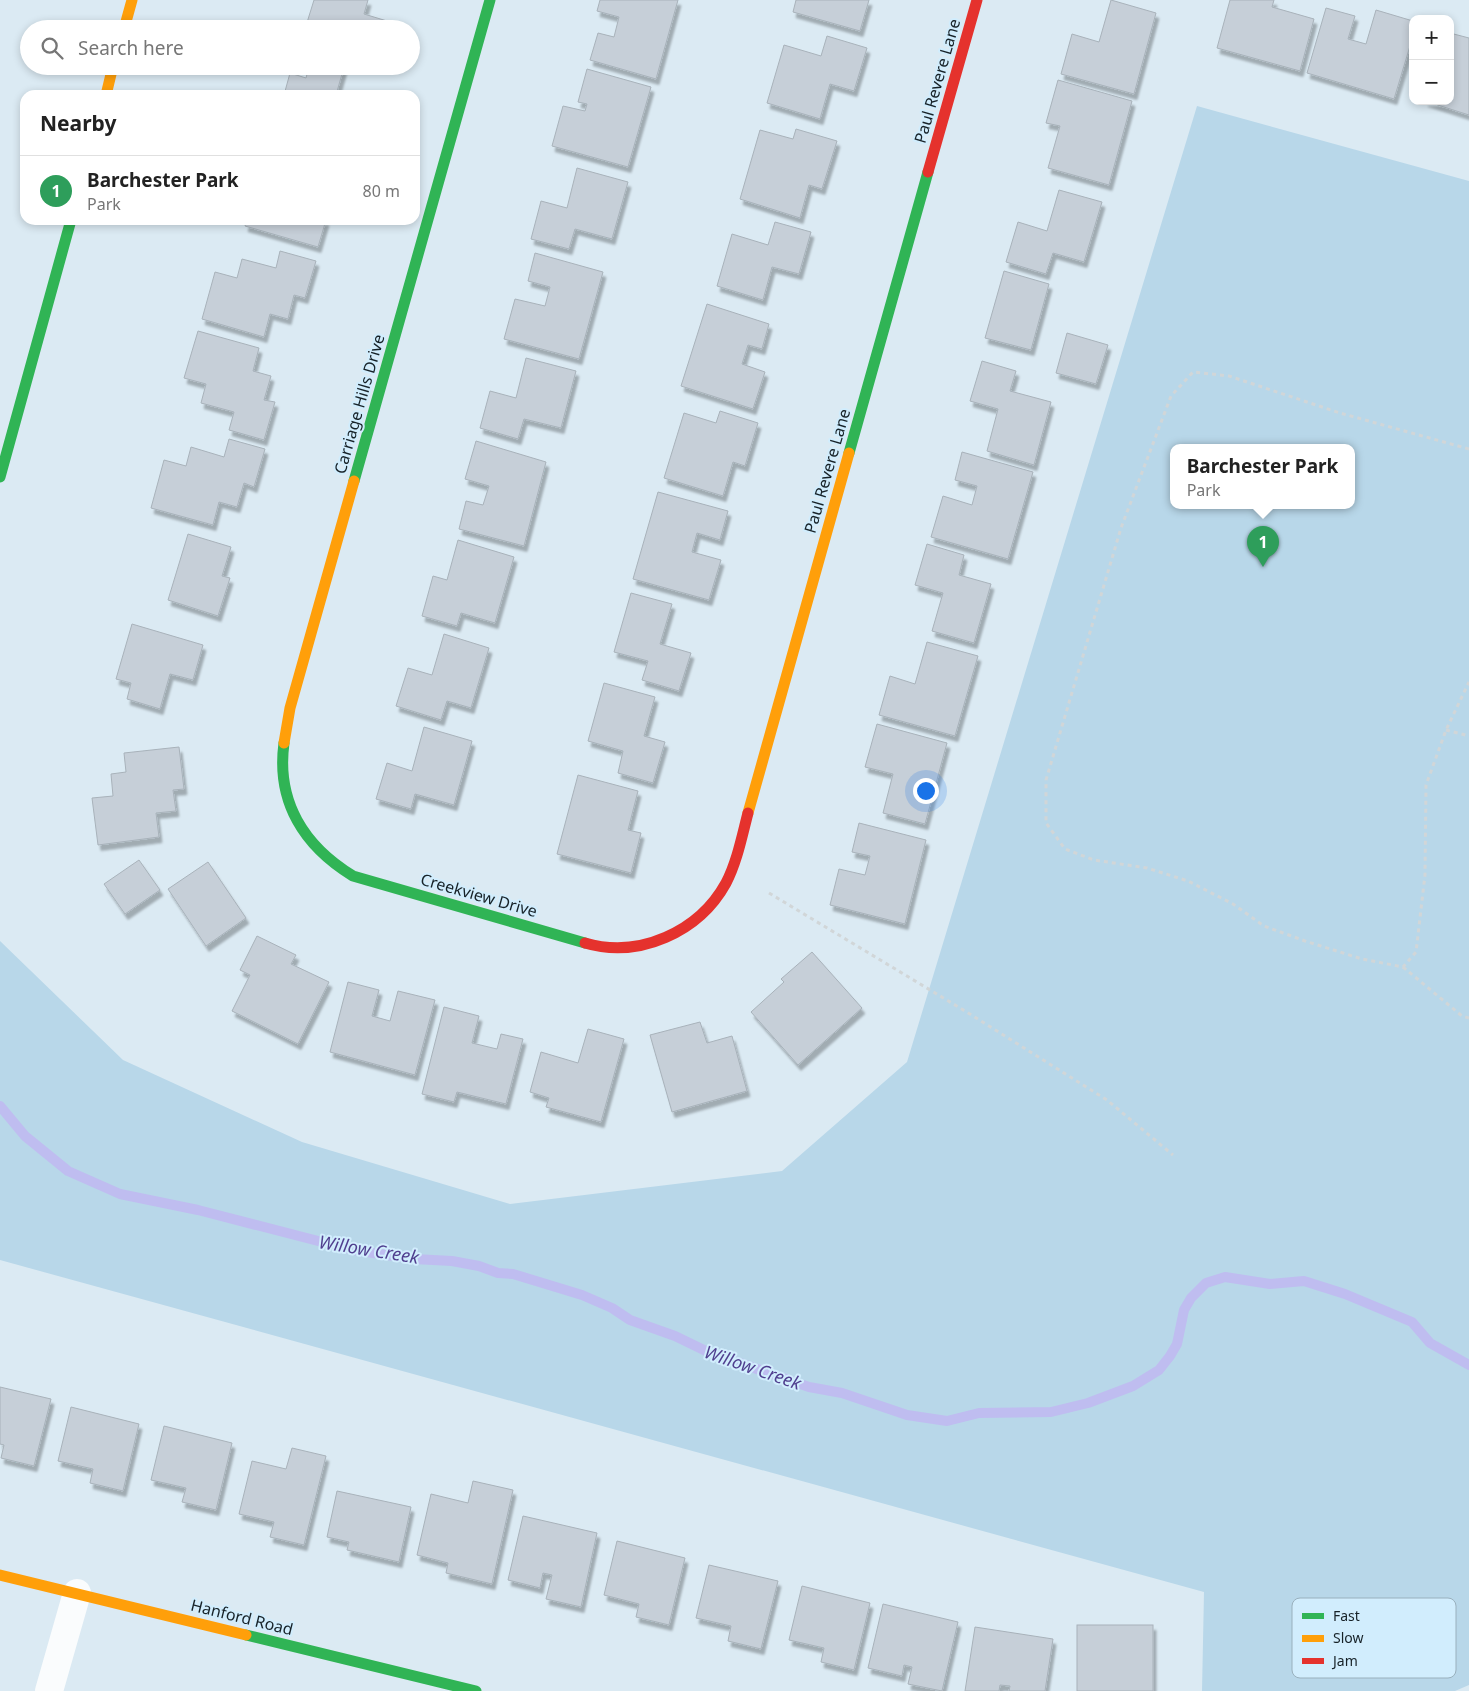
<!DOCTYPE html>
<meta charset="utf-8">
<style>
:root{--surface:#fff;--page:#f2f2f2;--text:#222;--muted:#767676;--line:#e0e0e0;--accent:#db2777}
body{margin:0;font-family:"Noto Sans",sans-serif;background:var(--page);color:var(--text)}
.controls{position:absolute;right:15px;top:15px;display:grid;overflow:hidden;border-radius:10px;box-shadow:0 2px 8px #0003}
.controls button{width:45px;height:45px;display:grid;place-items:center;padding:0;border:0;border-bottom:1px solid var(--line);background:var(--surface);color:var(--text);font:25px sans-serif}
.you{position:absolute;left:925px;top:790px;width:18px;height:18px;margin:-12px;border:4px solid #fff;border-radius:50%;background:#1a73e8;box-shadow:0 0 0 8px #1a73e833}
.badge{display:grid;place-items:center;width:32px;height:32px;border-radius:50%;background:var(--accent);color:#fff;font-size:16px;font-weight:700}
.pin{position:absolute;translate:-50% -41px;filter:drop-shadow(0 1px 2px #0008)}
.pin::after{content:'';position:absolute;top:26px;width:18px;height:15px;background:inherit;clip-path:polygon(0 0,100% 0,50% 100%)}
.popup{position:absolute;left:1170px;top:444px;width:185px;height:65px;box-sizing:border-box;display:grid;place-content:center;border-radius:10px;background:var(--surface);filter:drop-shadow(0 1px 4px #0005);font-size:16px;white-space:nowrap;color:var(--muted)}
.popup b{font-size:19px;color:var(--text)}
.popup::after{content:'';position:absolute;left:50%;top:100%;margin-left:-10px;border:10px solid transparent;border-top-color:var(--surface)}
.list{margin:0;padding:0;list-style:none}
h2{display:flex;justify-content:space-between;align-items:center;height:65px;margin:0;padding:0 20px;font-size:21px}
h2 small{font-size:16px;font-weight:400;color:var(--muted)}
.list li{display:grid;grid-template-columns:32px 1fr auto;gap:15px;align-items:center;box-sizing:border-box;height:70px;padding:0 20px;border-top:1px solid var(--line)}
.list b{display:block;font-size:19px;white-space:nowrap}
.list p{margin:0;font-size:16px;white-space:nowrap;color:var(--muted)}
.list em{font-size:16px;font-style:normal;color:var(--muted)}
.icon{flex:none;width:28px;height:28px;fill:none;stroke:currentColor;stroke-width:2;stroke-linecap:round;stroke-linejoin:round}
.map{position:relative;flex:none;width:1469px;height:1691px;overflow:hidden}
.search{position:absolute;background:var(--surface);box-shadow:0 2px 8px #0003;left:20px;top:20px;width:400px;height:55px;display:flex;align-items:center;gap:12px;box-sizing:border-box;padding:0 18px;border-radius:28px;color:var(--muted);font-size:19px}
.panel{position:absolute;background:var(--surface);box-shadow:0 2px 8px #0003;left:20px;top:90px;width:400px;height:135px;border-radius:15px}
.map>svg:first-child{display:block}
</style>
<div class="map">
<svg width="1469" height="1691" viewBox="0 0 1469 1691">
<defs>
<filter id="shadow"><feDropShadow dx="3" dy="5.5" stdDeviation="1" flood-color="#0004"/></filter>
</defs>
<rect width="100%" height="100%" fill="#dbeaf3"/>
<path fill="#b8d7e9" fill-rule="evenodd" d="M1197,106L1469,181V1685L1455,1691H1202L1204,1592L0,1260V941L123,1060L302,1142L510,1204L782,1171L907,1062ZM1174,448H1352V506H1174Z"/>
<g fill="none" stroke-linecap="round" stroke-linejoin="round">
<polyline stroke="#bfbdf0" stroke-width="10" points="0,1106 25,1136 68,1171 120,1194 198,1210 353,1250 414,1259 452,1261 479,1266 498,1273 513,1274 582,1295 612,1308 630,1320 675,1336 708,1352 809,1387 842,1393 907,1415 947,1421 979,1413 1051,1412 1088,1403 1133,1386 1159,1370 1170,1356 1177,1344 1184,1310 1191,1298 1206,1283 1225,1277 1270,1284 1304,1281 1345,1294 1412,1322 1430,1343 1469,1365"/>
</g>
<g fill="#c6cfd8" stroke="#a8b2ba" filter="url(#shadow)">
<polygon points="314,0 368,0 364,14 387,21 385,29 305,29"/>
<polygon points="600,0 678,0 656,79 590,60 598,33 614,37 619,17 597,11"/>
<polygon points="796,0 869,0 860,31 793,12"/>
<polygon points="1111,0 1156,13 1134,94 1061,74 1072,34 1099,42"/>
<polygon points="1230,0 1274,0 1272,7 1314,19 1300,71 1217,48"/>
<polygon points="1326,8 1355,16 1348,39 1366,44 1376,10 1413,21 1413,36 1394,99 1307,73"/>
<polygon points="1450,33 1469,38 1469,115 1425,101 1450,101"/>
<polygon points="827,36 867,48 854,91 830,84 820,119 767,103 784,45 821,56"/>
<polygon points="309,66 344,67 336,95 284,95 290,73 306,78"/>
<polygon points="587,69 651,87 628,167 552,146 563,106 585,111 587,104 578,102"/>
<polygon points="1058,80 1132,101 1109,185 1048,168 1060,126 1046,123"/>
<polygon points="796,129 837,141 822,189 809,185 800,218 740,199 760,130 793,139"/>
<polygon points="577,168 628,182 612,239 575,229 569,249 531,239 541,201 567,208"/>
<polygon points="1059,190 1102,202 1084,262 1053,253 1046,274 1006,262 1018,222 1047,231"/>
<polygon points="247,220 326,220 318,247 245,226"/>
<polygon points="775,222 811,232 799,274 772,267 763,300 717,286 732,234 768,245"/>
<polygon points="280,251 316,261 305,298 294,295 288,319 270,314 264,337 202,319 215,272 237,278 242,259 276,268"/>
<polygon points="535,253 603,272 579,359 504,339 515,299 545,306 550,287 528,281"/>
<polygon points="1004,271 1049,284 1031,350 985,338"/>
<polygon points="707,304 769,324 762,349 748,345 742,364 765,372 753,409 681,386"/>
<polygon points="198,331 259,348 253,371 271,376 264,400 275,402 264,440 229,430 234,412 201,403 206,384 184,378"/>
<polygon points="1067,333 1108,345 1096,384 1056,373"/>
<polygon points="526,358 576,371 561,428 524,419 518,439 480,428 490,391 516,398"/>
<polygon points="982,361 1016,371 1010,391 1051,402 1034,465 987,451 998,409 970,401"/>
<polygon points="720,411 758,423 745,466 733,462 723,496 664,478 684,413 716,423"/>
<polygon points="229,439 265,449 254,487 244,483 237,507 219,502 213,525 151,508 164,460 186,466 191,447 224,457"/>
<polygon points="476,441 546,462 524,546 459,529 466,501 483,505 489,486 465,479"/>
<polygon points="962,452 1033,472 1008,559 931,537 943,496 972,505 977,486 955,480"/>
<polygon points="658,492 728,511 720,540 697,533 692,552 721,560 709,600 633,579"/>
<polygon points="188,534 231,547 222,576 230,578 218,616 168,600"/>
<polygon points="458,540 514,557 495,623 461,613 457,626 422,616 433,576 447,580"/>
<polygon points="927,544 964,555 959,575 991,584 974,643 932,631 943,593 915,585"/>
<polygon points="631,593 672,604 660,644 691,653 679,691 642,680 648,661 614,652"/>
<polygon points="132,624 203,645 193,680 170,674 160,709 127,699 131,683 116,679"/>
<polygon points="444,634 489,648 471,708 447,701 441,720 396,706 408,668 432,675"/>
<polygon points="927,642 978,656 955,736 879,715 890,676 915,684"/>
<polygon points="604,683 655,697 644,736 665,742 653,783 618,773 623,751 588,741"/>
<polygon points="877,724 947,743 925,824 883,813 893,774 865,767"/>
<polygon points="424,727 472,741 454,805 415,794 411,809 376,799 387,763 412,771"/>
<polygon points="179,747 184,789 173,790 176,811 156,813 159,837 98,845 92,798 113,796 111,774 126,772 124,753"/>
<polygon points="578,775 638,791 628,830 641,833 631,873 557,854"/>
<polygon points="859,823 926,840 905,924 830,905 839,869 865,875 870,856 852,852"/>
<polygon points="139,860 160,890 125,914 104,884"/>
<polygon points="208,862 246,918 206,946 168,889"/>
<polygon points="257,936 296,955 291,964 329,982 298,1044 232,1011 250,975 240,970"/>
<polygon points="812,952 862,1008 798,1065 751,1012 784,982 781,979"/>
<polygon points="348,982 379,990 372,1016 390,1021 398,991 435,1000 415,1075 330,1052"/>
<polygon points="444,1007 479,1016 472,1043 497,1049 501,1034 523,1039 506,1104 457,1092 454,1102 422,1094"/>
<polygon points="700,1022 707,1043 732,1036 747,1091 672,1112 650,1035"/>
<polygon points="588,1029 624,1039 601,1122 546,1107 549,1098 530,1092 541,1052 578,1063"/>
<polygon points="0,1387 51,1399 34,1466 1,1458 4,1445 0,1444"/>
<polygon points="71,1407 139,1424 123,1491 90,1483 93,1469 58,1461"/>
<polygon points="164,1426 232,1443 216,1510 182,1502 186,1488 151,1480"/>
<polygon points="292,1448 326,1456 304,1545 270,1537 274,1522 239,1514 252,1461 286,1469"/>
<polygon points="473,1481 513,1490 492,1584 446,1573 448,1563 417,1555 431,1494 468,1503"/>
<polygon points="337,1491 411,1507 399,1562 347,1550 349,1542 327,1537"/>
<polygon points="523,1516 597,1533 581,1607 546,1599 552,1575 543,1573 540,1588 508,1580"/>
<polygon points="617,1541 685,1558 669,1625 636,1617 639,1604 604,1595"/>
<polygon points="709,1565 778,1581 761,1649 728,1641 731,1626 696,1618"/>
<polygon points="802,1586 870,1603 854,1670 821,1662 824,1648 789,1640"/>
<polygon points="883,1604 958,1622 942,1691 908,1684 912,1667 904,1665 902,1676 868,1668"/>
<rect x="1077" y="1625" width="76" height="66"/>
<polygon points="975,1627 1053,1639 1045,1691 1009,1691 1010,1686 1000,1685 999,1691 965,1691"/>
</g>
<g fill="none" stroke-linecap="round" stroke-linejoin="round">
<g stroke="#d1d6d8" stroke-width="3" stroke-dasharray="4 4" stroke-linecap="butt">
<polyline points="1469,449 1340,413 1229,376 1193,372 1171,396 1121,528 1046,780 1046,823 1065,849 1094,860 1147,868 1188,881 1233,904 1264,926 1305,941 1362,959 1403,967 1416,952 1425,875 1426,785 1446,730 1469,682"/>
<polyline points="1446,730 1469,736"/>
<polyline points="769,893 965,1011 1107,1100 1173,1155"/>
<polyline points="1403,967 1462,1016 1469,1018"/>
</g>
<polyline stroke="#fafcfd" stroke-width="28" points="49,1691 77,1593"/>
<g stroke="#30b455" stroke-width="11">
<polyline points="849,453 928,172"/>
<polyline points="0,477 71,220"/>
<polyline points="354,481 490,0"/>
<path d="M284,743C276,802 304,846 353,876L585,943"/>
<polyline points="246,1635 476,1691"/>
</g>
<g stroke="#ff9f0a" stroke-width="11">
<polyline points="124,29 132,0"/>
<polyline points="106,95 113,66"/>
<polyline points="284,743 290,708 354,481"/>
<polyline points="748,813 849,453"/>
<polyline points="0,1575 246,1635"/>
</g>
<g stroke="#e5322d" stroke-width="11">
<polyline points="928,172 977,0"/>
<path d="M585,943C639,959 699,932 726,883C737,862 742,836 748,813"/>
</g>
</g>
<g text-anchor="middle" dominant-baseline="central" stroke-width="4" stroke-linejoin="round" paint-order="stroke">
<g font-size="16" fill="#172228" stroke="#d1edfd">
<text transform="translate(937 81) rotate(-74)">Paul Revere Lane</text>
<text transform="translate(359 404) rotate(-74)">Carriage Hills Drive</text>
<text transform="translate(827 471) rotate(-74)">Paul Revere Lane</text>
<text transform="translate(479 895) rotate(16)">Creekview Drive</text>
<text transform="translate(242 1617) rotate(14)">Hanford Road</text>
</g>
<g font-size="18" font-style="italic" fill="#503f8f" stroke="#d1edfd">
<text transform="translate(369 1249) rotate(9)">Willow Creek</text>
<text transform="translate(753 1367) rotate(19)">Willow Creek</text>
</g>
</g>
<rect x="1292" y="1598" width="164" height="80" rx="8" fill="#d1edfd" stroke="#99b0bd" stroke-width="1"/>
<rect x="1302" y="1613" width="22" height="6" fill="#30b455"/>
<rect x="1302" y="1635" width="22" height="7" fill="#ff9f0a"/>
<rect x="1302" y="1658" width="22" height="6" fill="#e5322d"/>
<g font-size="14" fill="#172228">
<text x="1333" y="1621">Fast</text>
<text x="1333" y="1643">Slow</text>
<text x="1333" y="1666">Jam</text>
</g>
</svg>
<div class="controls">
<button>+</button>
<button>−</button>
</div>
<div class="you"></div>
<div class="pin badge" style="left:1263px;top:567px;background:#2e9e5b">1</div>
<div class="popup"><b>Barchester Park</b>Park</div>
<div class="search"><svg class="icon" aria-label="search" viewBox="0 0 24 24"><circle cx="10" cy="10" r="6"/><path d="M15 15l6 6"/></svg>Search here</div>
<section class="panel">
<h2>Nearby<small></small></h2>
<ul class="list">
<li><span class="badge" style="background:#2e9e5b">1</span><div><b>Barchester Park</b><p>Park</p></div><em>80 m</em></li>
</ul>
</section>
</div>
